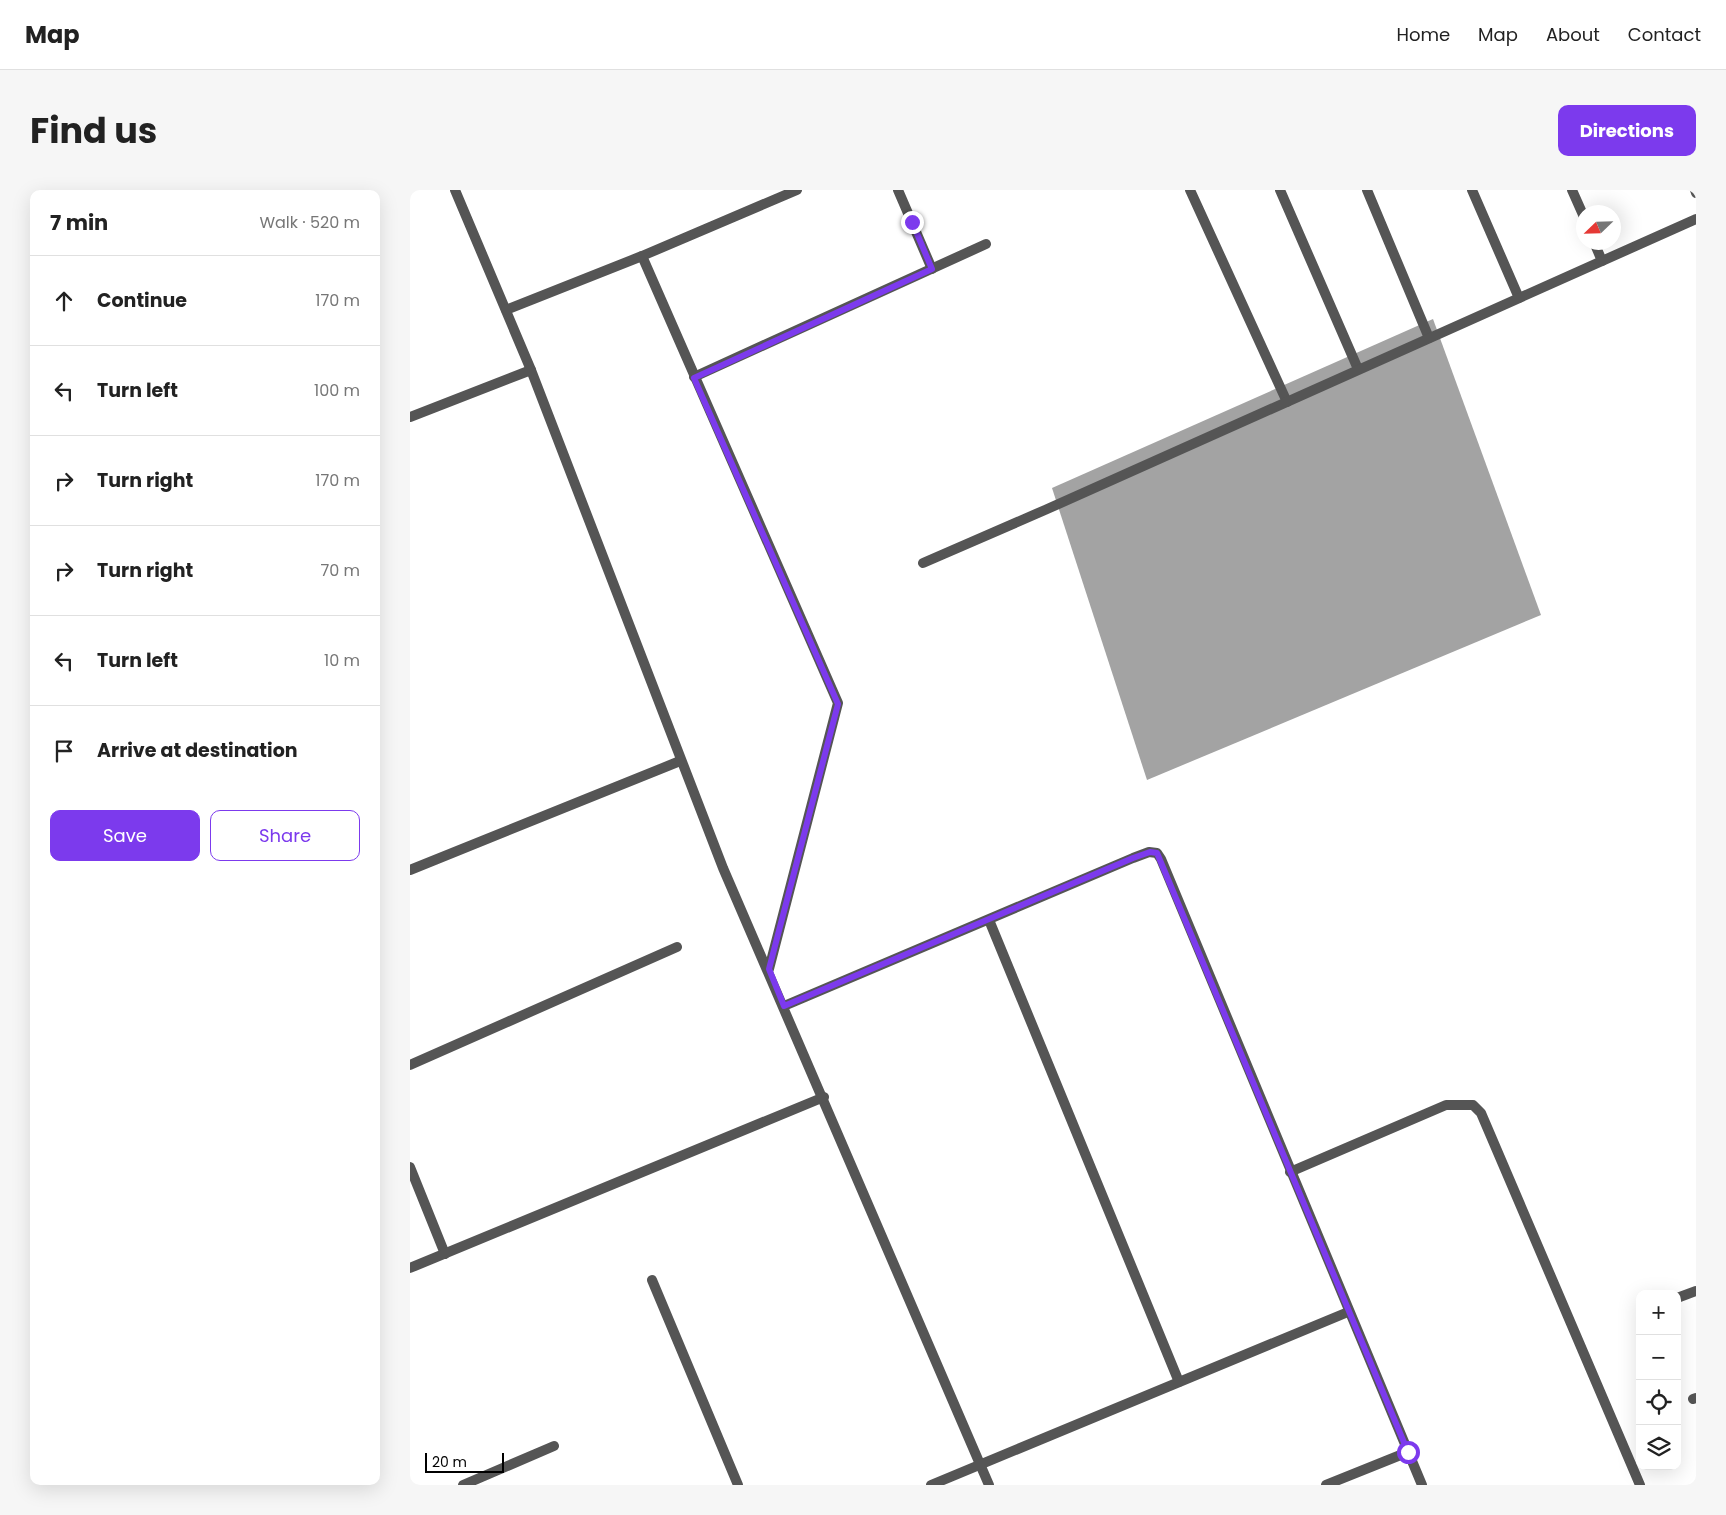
<!DOCTYPE html>
<meta charset="utf-8">
<style>
:root{--surface:#fff;--page:#f6f6f6;--text:#222;--muted:#767676;--line:#e0e0e0;--accent:#7c3aed}
body{margin:0;font-family:Poppins,sans-serif;background:var(--page);color:var(--text)}
.controls{position:absolute;right:15px;bottom:15px;display:grid;overflow:hidden;border-radius:10px;box-shadow:0 5px 20px #0002}
.controls button{width:45px;height:45px;display:grid;place-items:center;padding:0;border:0;border-bottom:1px solid var(--line);background:var(--surface);color:var(--text);font:25px sans-serif}
.compass{position:absolute;left:1166px;top:15px;width:45px;height:45px;border-radius:50%;background:var(--surface);box-shadow:0 5px 20px #0002;rotate:247deg}
.scale{position:absolute;left:15px;bottom:12px;width:79px;box-sizing:border-box;padding-left:5px;border:2px solid #000;border-top:0;font-size:14px;line-height:18px;white-space:nowrap;color:#000;-webkit-text-stroke:4px #fff;paint-order:stroke}
.stop{position:absolute;width:15px;height:15px;margin:-11px;border:4px solid #7c3aed;border-radius:50%;background:#fff}
.stop.end{background:#7c3aed;border-color:#fff;box-shadow:0 1px 5px #0008}
.list{margin:0;padding:0;list-style:none}
h2{display:flex;justify-content:space-between;align-items:center;height:65px;margin:0;padding:0 20px;font-size:21px}
h2 small{font-size:16px;font-weight:400;color:var(--muted)}
.list li{display:grid;grid-template-columns:32px 1fr auto;gap:15px;align-items:center;box-sizing:border-box;height:90px;padding:0 20px;border-top:1px solid var(--line)}
.list b{display:block;font-size:19px;white-space:nowrap}
.list em{font-size:16px;font-style:normal;color:var(--muted)}
.actions{display:flex;gap:10px;padding:15px 20px}
.actions a{flex:1;padding:11px 0;border:1px solid var(--accent);border-radius:10px;text-align:center;font-size:18px;color:var(--accent)}
.actions .main{background:var(--accent);color:#fff}
.icon{flex:none;width:28px;height:28px;fill:none;stroke:currentColor;stroke-width:2;stroke-linecap:round;stroke-linejoin:round}
.map{position:relative;flex:none;width:1286px;height:1295px;overflow:hidden;border-radius:10px}
header{display:flex;align-items:center;gap:30px;box-sizing:border-box;height:70px;padding:0 25px;background:var(--surface);border-bottom:1px solid var(--line)}
header strong{font-size:24px}
nav{display:flex;gap:28px;margin-inline-start:auto;font-size:18px}
.intro{display:flex;align-items:center;justify-content:space-between;box-sizing:border-box;height:120px;padding:0 30px}
h1{margin:0;font-size:35px}
.button{padding:12px 22px;border-radius:10px;background:var(--accent);color:#fff;font-size:18px;font-weight:700}
main{display:flex;gap:30px;padding:0 30px}
aside{flex:1;background:var(--surface);border-radius:10px;box-shadow:0 5px 20px #0002}
.map>svg:first-child{display:block}
</style>
<header>
<strong>Map</strong>
<nav><a>Home</a><a>Map</a><a>About</a><a>Contact</a></nav>
</header>
<div class="intro"><h1>Find us</h1><a class="button">Directions</a></div>
<main>
<aside>
<h2>7 min<small>Walk · 520 m</small></h2>
<ul class="list">
<li><svg class="icon" aria-label="ahead" viewBox="0 0 24 24"><path d="M12 20V5M6 11l6-6 6 6"/></svg><div><b>Continue</b></div><em>170 m</em></li>
<li><svg class="icon" aria-label="left" viewBox="0 0 24 24"><path d="M17 20v-9H6M10 6l-5 5 5 5"/></svg><div><b>Turn left</b></div><em>100 m</em></li>
<li><svg class="icon" aria-label="right" viewBox="0 0 24 24"><path d="M7 20v-9h11M14 6l5 5-5 5"/></svg><div><b>Turn right</b></div><em>170 m</em></li>
<li><svg class="icon" aria-label="right" viewBox="0 0 24 24"><path d="M7 20v-9h11M14 6l5 5-5 5"/></svg><div><b>Turn right</b></div><em>70 m</em></li>
<li><svg class="icon" aria-label="left" viewBox="0 0 24 24"><path d="M17 20v-9H6M10 6l-5 5 5 5"/></svg><div><b>Turn left</b></div><em>10 m</em></li>
<li><svg class="icon" aria-label="arrive" viewBox="0 0 24 24"><path d="M6 21V4h12l-3 4 3 4H6"/></svg><div><b>Arrive at destination</b></div></li>
</ul>
<div class="actions"><a class="main">Save</a><a>Share</a></div>
</aside>
<div class="map">
<svg width="1286" height="1295" viewBox="0 0 1286 1295">
<rect width="100%" height="100%" fill="#fff"/>
<polygon fill="#a3a3a3" points="1023,129 1131,425 737,590 642,298"/>
<g fill="none" stroke-linecap="round" stroke-linejoin="round">
<g stroke="#555" stroke-width="10">
<polyline points="45,0 121,180 313,678 579,1295"/>
<polyline points="488,0 522,79"/>
<polyline points="780,0 877,212"/>
<polyline points="870,0 948,179"/>
<polyline points="957,0 1019,148"/>
<polyline points="1062,0 1109,108"/>
<polyline points="1162,0 1174,27"/>
<polyline points="1285,0 1286,3"/>
<polyline points="1184,52 1192,71"/>
<polyline points="232,66 428,513 359,779"/>
<polyline points="96,120 232,66 387,0"/>
<polyline points="284,187 576,54"/>
<polyline points="0,227 121,180"/>
<polyline points="513,373 635,320 1286,29"/>
<polyline points="0,680 270,571"/>
<polyline points="579,730 769,1192"/>
<polyline points="374,816 723,668 739,662 747,663 751,669 1012,1295"/>
<polyline points="0,875 267,757"/>
<polyline points="0,977 35,1064"/>
<polyline points="880,982 1036,915 1063,915 1071,923 1230,1295"/>
<polyline points="0,1078 414,907"/>
<polyline points="242,1090 328,1295"/>
<polyline points="1267,1108 1286,1101"/>
<polyline points="1283,1209 1286,1208"/>
<polyline points="53,1295 144,1256"/>
<polyline points="521,1295 938,1122"/>
<polyline points="916,1295 998,1262"/>
</g>
</g>
<g fill="none" stroke-linecap="round" stroke-linejoin="round">
<polyline stroke="#7c3aed" stroke-width="6" points="502,32 522,79 284,188 428,514 359,779 374,816 723,668 740,662 747,663 998,1262"/>
</g>
</svg>
<div class="controls">
<button>+</button>
<button>−</button>
<button><svg class="icon" aria-label="locate" viewBox="0 0 24 24"><circle cx="12" cy="12" r="6"/><path d="M12 2v4M12 18v4M2 12h4M18 12h4"/></svg></button>
<button><svg class="icon" aria-label="layers" viewBox="0 0 24 24"><path d="M12 4l9 5-9 5-9-5zM3 14l9 5 9-5"/></svg></button>
</div>
<svg class="compass" viewBox="-18 -18 36 36"><path d="M0-13l5 13h-10z" fill="#e53935"/><path d="M0 13l5-13h-10z" fill="#767676"/></svg>
<div class="scale">20 m</div>
<div class="stop" style="left:998px;top:1262px"></div>
<div class="stop end" style="left:502px;top:32px"></div>
</div>
</main>
